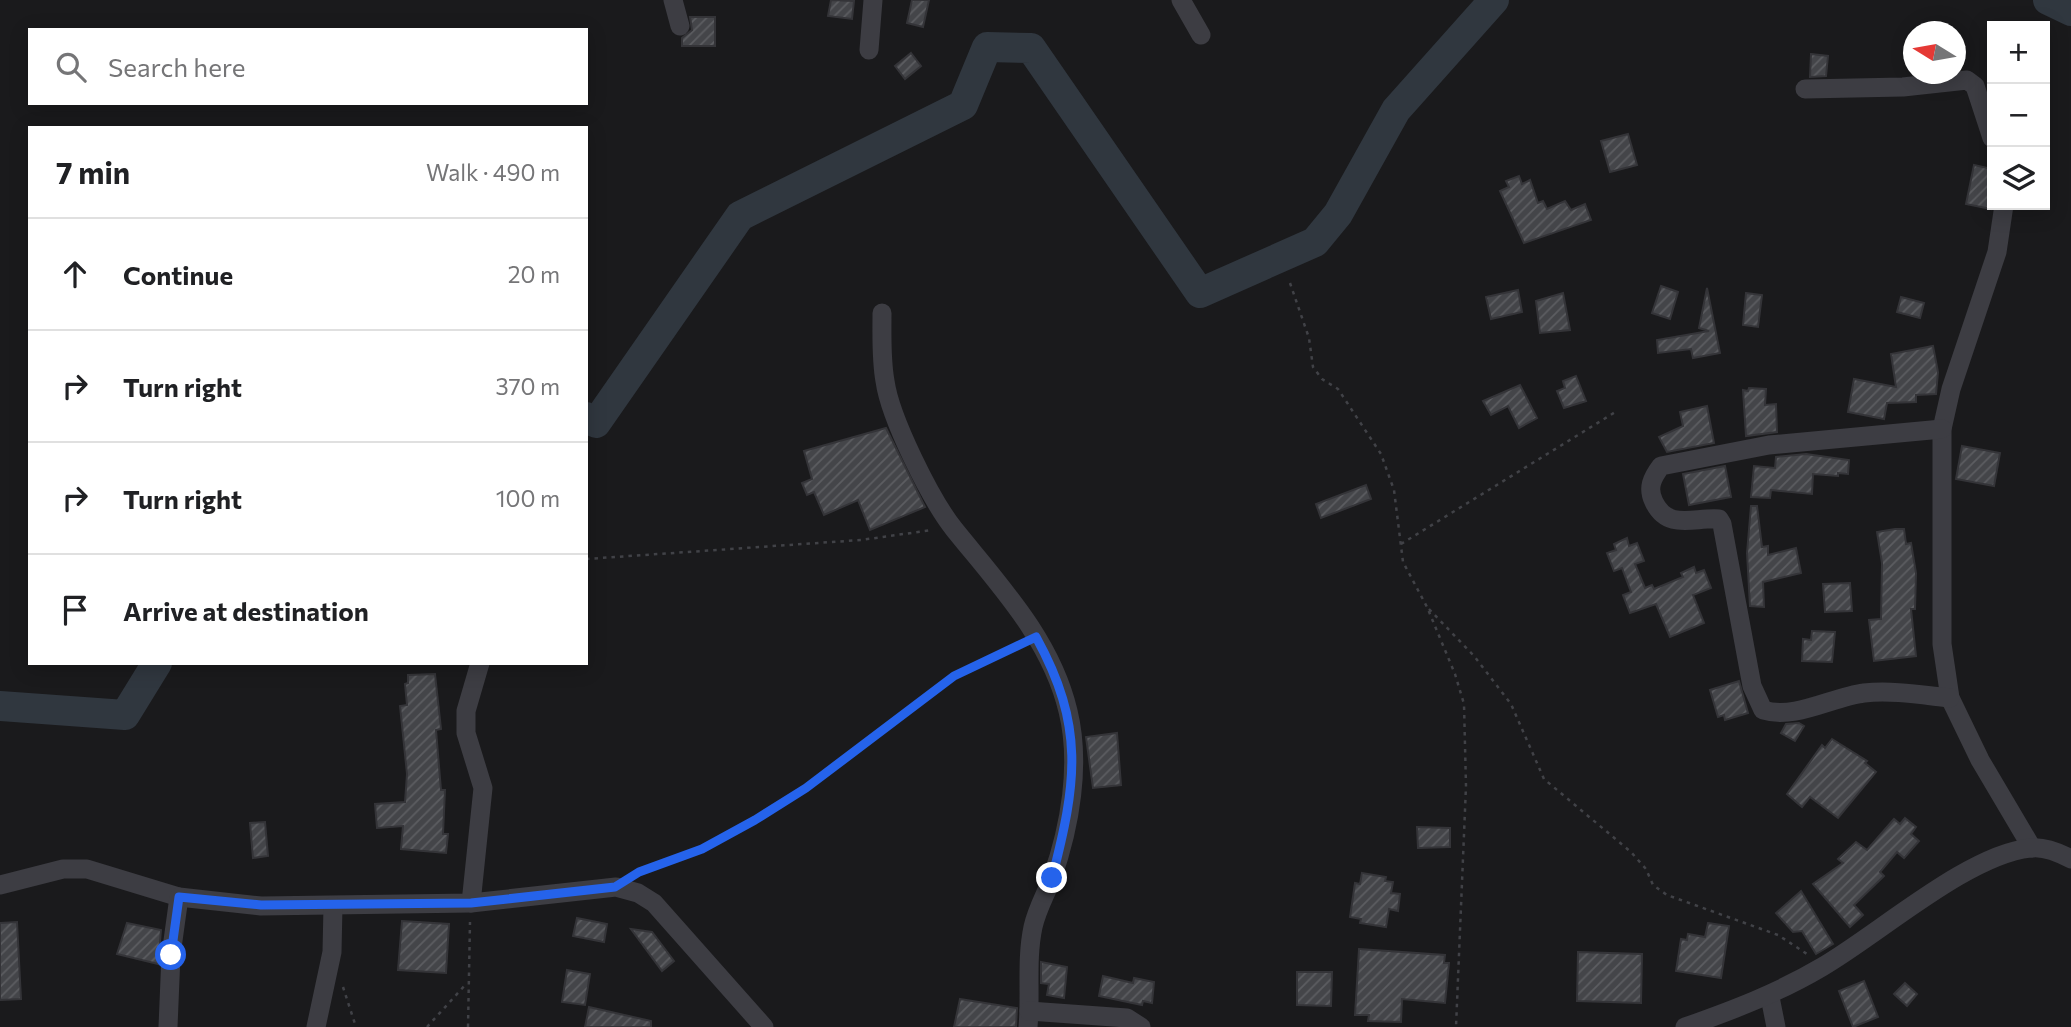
<!DOCTYPE html>
<meta charset="utf-8">
<style>
:root{--surface:#fff;--page:#f6f6f6;--text:#202124;--muted:#757577;--line:#e0e0e0}
body{margin:0;font-family:Commissioner,sans-serif;background:var(--page);color:var(--text)}
.controls{position:absolute;right:21px;top:21px;display:grid;overflow:hidden;border-radius:0px;box-shadow:0 4px 18px #0003}
.controls button{width:63px;height:63px;display:grid;place-items:center;padding:0;border:0;border-bottom:2px solid var(--line);background:var(--surface);color:var(--text);font:35px sans-serif}
.compass{position:absolute;left:1903px;top:21px;width:63px;height:63px;border-radius:50%;background:var(--surface);box-shadow:0 4px 18px #0003;rotate:281deg}
.stop{position:absolute;width:21px;height:21px;margin:-16px;border:5px solid #2563eb;border-radius:50%;background:#fff}
.stop.end{background:#2563eb;border-color:#fff;box-shadow:0 2px 7px #0008}
.list{margin:0;padding:0;list-style:none}
h2{display:flex;justify-content:space-between;align-items:center;height:91px;margin:0;padding:0 28px;font-size:30px}
h2 small{font-size:23px;font-weight:400;color:var(--muted)}
.list li{display:grid;grid-template-columns:46px 1fr auto;gap:21px;align-items:center;box-sizing:border-box;height:112px;padding:0 28px;border-top:2px solid var(--line)}
.list b{display:block;font-size:26px;white-space:nowrap}
.list em{font-size:23px;font-style:normal;color:var(--muted)}
.icon{flex:none;width:38px;height:38px;fill:none;stroke:currentColor;stroke-width:2;stroke-linecap:round;stroke-linejoin:round}
.map{position:relative;flex:none;width:2071px;height:1027px;overflow:hidden}
.search{position:absolute;background:var(--surface);box-shadow:0 4px 18px #0003;left:28px;top:28px;width:560px;height:77px;display:flex;align-items:center;gap:18px;box-sizing:border-box;padding:0 24px;border-radius:0px;color:var(--muted);font-size:26px}
.panel{position:absolute;background:var(--surface);box-shadow:0 4px 18px #0003;left:28px;top:126px;width:560px;height:539px;border-radius:0px}
.map>svg:first-child{display:block}
</style>
<div class="map">
<svg width="2071" height="1027" viewBox="0 0 2071 1027">
<defs>
<pattern id="building-hatch" width="6" height="6" patternUnits="userSpaceOnUse" patternTransform="scale(1.75)"><rect width="6" height="6" fill="#444549"/><path d="M-1 1l2-2M0 6l6-6M5 7l2-2" fill="none" stroke="#5c5d61"/></pattern>
</defs>
<rect width="100%" height="100%" fill="#1a1a1c"/>
<g fill="none" stroke-linecap="round" stroke-linejoin="round">
<g stroke="#30373f" stroke-width="30">
<polyline points="2048,0 2071,11"/>
<polyline points="586,417 596,423 740,216 963,105 987,47 1031,48 1200,293 1315,242 1338,214 1396,110 1494,0"/>
<polyline points="0,706 125,715 157,663"/>
</g>
</g>
<g fill="url(#building-hatch)" stroke="#343438" stroke-width="2">
<polygon points="831,0 854,1 852,19 828,16"/>
<polygon points="912,0 929,0 923,27 907,23"/>
<polygon points="690,17 715,17 715,46 682,46 682,38 692,30"/>
<polygon points="911,53 921,66 905,79 895,66"/>
<polygon points="1811,54 1828,56 1826,76 1810,77"/>
<polygon points="1628,134 1637,165 1610,172 1601,141"/>
<polygon points="1974,165 1992,169 1991,209 1966,204"/>
<polygon points="1519,176 1522,184 1530,180 1538,203 1543,201 1547,209 1565,201 1571,210 1585,204 1591,220 1524,243 1500,191 1509,187 1506,181"/>
<polygon points="1661,286 1678,292 1670,319 1652,313"/>
<polygon points="1707,288 1720,353 1693,358 1691,349 1658,353 1657,340 1709,331 1699,328"/>
<polygon points="1518,290 1522,312 1491,319 1486,297"/>
<polygon points="1563,293 1570,330 1540,333 1536,301"/>
<polygon points="1746,293 1762,295 1758,327 1743,325"/>
<polygon points="1901,297 1924,303 1920,318 1897,312"/>
<polygon points="1933,346 1938,372 1936,394 1916,395 1916,402 1887,403 1884,419 1848,412 1854,379 1896,387 1891,354"/>
<polygon points="1576,376 1586,401 1564,408 1557,391 1565,388 1563,381"/>
<polygon points="1520,385 1537,418 1519,428 1508,406 1491,415 1483,401"/>
<polygon points="1749,388 1766,389 1765,405 1776,404 1777,432 1746,436 1743,390 1748,391"/>
<polygon points="1707,406 1714,443 1667,452 1659,437 1683,426 1680,412"/>
<polygon points="886,428 925,507 870,530 858,500 824,515 814,492 807,495 802,483 812,479 804,451"/>
<polygon points="1962,446 2000,453 1994,486 1956,479"/>
<polygon points="1806,454 1849,460 1848,474 1838,473 1838,476 1813,474 1812,494 1771,490 1770,498 1751,497 1754,466 1775,468 1776,457"/>
<polygon points="1725,466 1731,497 1689,505 1683,474"/>
<polygon points="1366,485 1371,499 1321,518 1316,504"/>
<polygon points="1751,506 1757,506 1762,547 1768,546 1768,555 1796,548 1801,573 1763,582 1764,607 1750,606 1747,553"/>
<polygon points="1895,529 1904,529 1906,544 1911,543 1916,573 1915,609 1911,609 1916,656 1874,661 1869,620 1881,619 1882,563 1877,532"/>
<polygon points="1627,538 1629,546 1637,543 1644,561 1635,564 1645,588 1652,585 1654,589 1683,577 1681,573 1694,567 1696,573 1704,570 1711,588 1693,595 1704,623 1670,637 1656,604 1630,613 1623,595 1631,592 1622,568 1614,571 1607,553 1616,550 1614,544"/>
<polygon points="1850,583 1852,611 1825,612 1823,584"/>
<polygon points="1812,631 1835,632 1832,662 1802,661 1803,639 1811,640"/>
<polygon points="435,674 441,729 436,730 441,790 445,790 443,834 448,834 446,853 401,849 403,826 377,828 375,804 405,802 407,774 400,706 407,705 405,684 408,683 408,675"/>
<polygon points="1739,681 1748,713 1725,720 1724,715 1718,717 1710,690"/>
<polygon points="1799,723 1804,726 1795,741 1781,733 1786,724"/>
<polygon points="1117,733 1121,785 1093,788 1086,737"/>
<polygon points="1832,739 1867,761 1865,763 1876,772 1838,818 1810,797 1802,807 1787,794 1822,745 1825,748"/>
<polygon points="1905,818 1916,827 1911,834 1919,841 1904,858 1897,852 1880,872 1884,876 1854,905 1863,915 1850,927 1813,884 1843,863 1838,859 1856,842 1867,850 1894,819 1900,824"/>
<polygon points="265,822 268,856 253,858 250,823"/>
<polygon points="1417,827 1450,828 1450,847 1418,848"/>
<polygon points="1362,873 1386,877 1385,881 1393,882 1391,893 1400,894 1398,911 1389,909 1386,927 1360,923 1361,919 1350,917 1355,883 1360,884"/>
<polygon points="1801,891 1833,944 1816,954 1802,931 1793,932 1776,913"/>
<polygon points="577,918 607,924 604,942 573,936"/>
<polygon points="402,921 449,924 446,973 398,970"/>
<polygon points="17,922 21,999 0,1000 0,923"/>
<polygon points="127,923 161,930 158,964 117,954"/>
<polygon points="1708,923 1729,926 1721,978 1676,971 1681,939 1687,940 1688,934 1705,937"/>
<polygon points="631,929 652,932 674,961 662,971"/>
<polygon points="1359,949 1445,955 1444,963 1449,963 1445,1003 1402,999 1401,1022 1368,1021 1369,1015 1355,1015"/>
<polygon points="1578,952 1642,954 1641,1003 1577,1001"/>
<polygon points="1041,962 1067,967 1064,998 1047,995 1049,984 1041,983"/>
<polygon points="567,970 590,974 585,1005 562,1002"/>
<polygon points="1297,972 1332,972 1331,1006 1297,1005"/>
<polygon points="1103,976 1133,983 1134,978 1154,982 1152,1003 1143,1001 1142,1005 1099,996"/>
<polygon points="1864,981 1878,1017 1853,1027 1839,991"/>
<polygon points="1905,983 1917,994 1907,1006 1894,994"/>
<polygon points="960,999 1017,1008 1016,1027 954,1027"/>
<polygon points="589,1007 651,1021 651,1027 585,1027"/>
</g>
<g fill="none" stroke-linecap="round" stroke-linejoin="round">
<g stroke="#414247" stroke-width="2.5" stroke-dasharray="3.5 5" stroke-linecap="butt">
<polyline points="1290,283 1309,338 1313,367 1322,379 1338,389 1381,454 1394,490 1403,562 1427,607 1455,674 1464,704 1466,786 1456,1027"/>
<polyline points="1401,544 1617,411"/>
<polyline points="586,559 861,540 932,530"/>
<polyline points="1429,609 1474,656 1511,704 1544,779 1631,852 1646,869 1653,885 1667,895 1778,935 1807,954"/>
<polyline points="636,874 702,849 755,820 806,788 954,675 1018,645"/>
<polyline points="343,987 356,1027"/>
<polyline points="427,1027 467,983"/>
<polyline points="468,1027 470,922"/>
</g>
<g stroke="#3d3d43" stroke-width="19">
<polyline points="673,0 680,26"/>
<polyline points="1181,0 1201,35"/>
<polyline points="869,50 873,0"/>
<polyline points="1805,89 1903,87 1967,80 1975,86 1992,138"/>
<polyline points="2004,205 1997,252 1951,389 1942,429 1942,644 1950,698 1980,760 2032,848"/>
<path d="M882,313C882,336 881,359 885,381C890,418 931,500 954,529C999,585 1051,639 1068,711C1081,764 1070,827 1052,878C1046,894 1037,909 1033,927C1026,960 1031,994 1028,1027"/>
<path d="M1942,429L1769,445L1661,466C1652,478 1647,488 1654,502C1668,531 1694,517 1719,519L1722,524L1752,686L1763,710C1795,720 1832,697 1864,693C1892,690 1922,695 1950,698"/>
<polyline points="0,885 63,869 87,869 179,897 261,906 471,903 616,887 638,893 654,903 764,1027"/>
<polyline points="471,903 483,788 466,733 466,711 480,663"/>
<polyline points="1770,997 1776,1027"/>
<polyline points="1029,1011 1127,1018 1141,1027"/>
<polyline points="168,1027 171,955 179,897"/>
<polyline points="316,1027 332,952 333,906"/>
<path d="M1685,1027C1733,1010 1778,993 1822,967C1879,934 1967,855 2030,848C2044,846 2060,853 2071,859"/>
</g>
</g>
<g fill="none" stroke-linecap="round" stroke-linejoin="round">
<path stroke="#2563eb" stroke-width="9" d="M171,955L179,897L261,905L471,903L615,887L639,872L702,849L755,820L806,788L954,676L1036,637C1085,726 1077,782 1052,878"/>
</g>
</svg>
<div class="controls">
<button>+</button>
<button>−</button>
<button><svg class="icon" aria-label="layers" viewBox="0 0 24 24"><path d="M12 4l9 5-9 5-9-5zM3 14l9 5 9-5"/></svg></button>
</div>
<svg class="compass" viewBox="-18 -18 36 36"><path d="M0-13l5 13h-10z" fill="#e53935"/><path d="M0 13l5-13h-10z" fill="#757577"/></svg>
<div class="stop" style="left:171px;top:955px"></div>
<div class="stop end" style="left:1052px;top:878px"></div>
<div class="search"><svg class="icon" aria-label="search" viewBox="0 0 24 24"><circle cx="10" cy="10" r="6"/><path d="M15 15l6 6"/></svg>Search here</div>
<section class="panel">
<h2>7 min<small>Walk · 490 m</small></h2>
<ul class="list">
<li><svg class="icon" aria-label="ahead" viewBox="0 0 24 24"><path d="M12 20V5M6 11l6-6 6 6"/></svg><div><b>Continue</b></div><em>20 m</em></li>
<li><svg class="icon" aria-label="right" viewBox="0 0 24 24"><path d="M7 20v-9h11M14 6l5 5-5 5"/></svg><div><b>Turn right</b></div><em>370 m</em></li>
<li><svg class="icon" aria-label="right" viewBox="0 0 24 24"><path d="M7 20v-9h11M14 6l5 5-5 5"/></svg><div><b>Turn right</b></div><em>100 m</em></li>
<li><svg class="icon" aria-label="arrive" viewBox="0 0 24 24"><path d="M6 21V4h12l-3 4 3 4H6"/></svg><div><b>Arrive at destination</b></div></li>
</ul>
</section>
</div>
